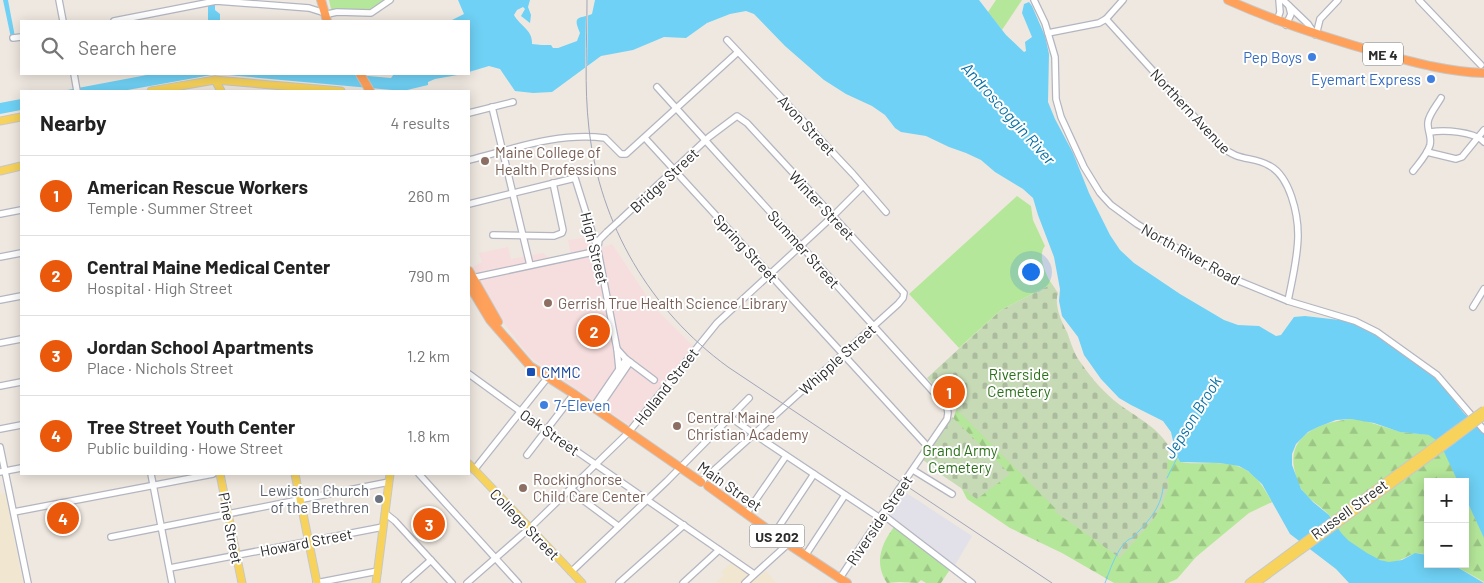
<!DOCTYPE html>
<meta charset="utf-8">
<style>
:root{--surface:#fff;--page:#f2f2f2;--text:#222;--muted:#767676;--line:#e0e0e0;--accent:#ea580c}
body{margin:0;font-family:Barlow,sans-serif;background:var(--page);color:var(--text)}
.controls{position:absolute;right:15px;bottom:15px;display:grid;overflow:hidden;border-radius:0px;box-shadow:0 2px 12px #0003}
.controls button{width:45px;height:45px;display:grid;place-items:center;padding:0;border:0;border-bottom:1px solid var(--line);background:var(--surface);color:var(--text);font:25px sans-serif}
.you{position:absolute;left:1030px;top:271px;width:18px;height:18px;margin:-12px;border:4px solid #fff;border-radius:50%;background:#1a73e8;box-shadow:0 0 0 8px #1a73e833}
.badge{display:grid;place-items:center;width:32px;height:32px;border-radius:50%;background:var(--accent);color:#fff;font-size:16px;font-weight:700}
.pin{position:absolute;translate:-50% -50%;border:2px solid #fff;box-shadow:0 1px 5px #0006}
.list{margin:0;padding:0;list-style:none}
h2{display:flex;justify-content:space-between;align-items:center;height:65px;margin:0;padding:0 20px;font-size:21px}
h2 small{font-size:16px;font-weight:400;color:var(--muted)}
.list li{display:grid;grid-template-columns:32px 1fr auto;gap:15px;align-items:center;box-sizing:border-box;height:80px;padding:0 20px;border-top:1px solid var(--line)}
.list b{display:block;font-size:19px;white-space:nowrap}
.list p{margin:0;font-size:16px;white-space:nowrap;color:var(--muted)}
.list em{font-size:16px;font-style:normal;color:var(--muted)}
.icon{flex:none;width:28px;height:28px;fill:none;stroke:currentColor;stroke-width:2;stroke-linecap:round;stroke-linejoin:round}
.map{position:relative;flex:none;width:1484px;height:583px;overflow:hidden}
.search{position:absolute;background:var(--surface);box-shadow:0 2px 12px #0003;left:20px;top:20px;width:450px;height:55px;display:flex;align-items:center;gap:12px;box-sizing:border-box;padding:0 18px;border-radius:0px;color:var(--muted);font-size:19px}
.panel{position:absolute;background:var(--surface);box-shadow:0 2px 12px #0003;left:20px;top:90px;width:450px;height:385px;border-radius:0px}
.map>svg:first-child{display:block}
</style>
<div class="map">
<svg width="1484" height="583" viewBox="0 0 1484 583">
<defs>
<pattern id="forest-firs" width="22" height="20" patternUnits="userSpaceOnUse" patternTransform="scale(1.25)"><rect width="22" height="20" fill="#b5e79a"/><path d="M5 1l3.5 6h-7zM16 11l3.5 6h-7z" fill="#9cc685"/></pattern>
<pattern id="cemetery-stones" width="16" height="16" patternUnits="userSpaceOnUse" patternTransform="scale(1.25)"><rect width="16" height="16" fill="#c7dab6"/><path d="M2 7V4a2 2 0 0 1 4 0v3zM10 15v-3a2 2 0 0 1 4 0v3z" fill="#abbb9d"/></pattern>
</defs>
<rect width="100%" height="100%" fill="#efe8e0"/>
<polygon fill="#e2e0e8" points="902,490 972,536 955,565 887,513"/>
<g fill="#f1e6cf">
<polygon points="5,493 23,583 0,583 0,494"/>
<polygon points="732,562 757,578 766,571 776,583 715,583 724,575 721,572"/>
</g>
<polygon fill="#f6ddde" points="591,237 594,247 601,248 612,244 654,307 693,346 629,425 530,357 499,317 473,267 482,262 479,253 508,247 511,259 543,253 555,264 572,260 568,240"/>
<g fill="url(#forest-firs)">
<path d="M966,404L1165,454H1176L1180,462C1190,464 1201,463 1212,463C1245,462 1257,474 1272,502L1249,513L1196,557L1177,579L1168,583H1114L1062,553L1010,528L967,499L961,487L944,476L933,465L953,420L956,410Z"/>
<path d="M1351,419L1362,420L1401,432L1430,435L1435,438L1444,449L1458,482H1428V555C1424,554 1420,553 1416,554C1403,555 1399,567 1380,560C1368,556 1350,545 1342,535C1338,529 1335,521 1330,516C1321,506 1309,500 1302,490C1298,485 1296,478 1295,472C1285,435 1321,422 1351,419Z"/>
<polygon points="1465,497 1484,537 1484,582 1452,564 1465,564"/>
<path d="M894,527L951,568L941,583H926L921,580L918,583L899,582L887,583C874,563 881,544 894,527Z"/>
</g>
<g fill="url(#cemetery-stones)">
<path d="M1052,284L1058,293C1054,305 1061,321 1067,332C1071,343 1074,354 1081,363C1092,379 1105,394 1120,405C1141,420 1157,427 1171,449L1168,453L1167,474L1169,486L1162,506L1153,520L1120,558L1054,511L1056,509L957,410L927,378L1001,310Z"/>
<polygon points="952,417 1010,474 977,499 939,473 940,472 923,460"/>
</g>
<g fill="#b5e79a">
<polygon points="329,0 389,0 371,13 331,9"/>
<polygon points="996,0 1022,0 1002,30 988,12"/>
<path d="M1017,196L1031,206L1033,220L1045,246C1037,255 1046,276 1052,284L1001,310L959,348L909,294Z"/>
</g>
<g fill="#6fd1f5">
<polygon points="3,0 8,0 15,37 11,38"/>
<polygon points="208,0 215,0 215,10 220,14 220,21 208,21"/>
<path d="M458,0H530L528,7L531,15L530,23L521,16L525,9L523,7L517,10L514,15C520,26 533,30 532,44C538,45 545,45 551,45L553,48H558L577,41L580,33C572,15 579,19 592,14L595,0H979L1006,35L1024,52L1026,51L1025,42L1032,37L1022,13L1024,4L1029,2L1032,6L1045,36L1049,54L1048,102L1055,119L1073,153L1089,193L1110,235L1120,250L1134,263L1180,294L1224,320L1238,325L1259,326L1276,336L1281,335L1294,317L1305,316L1357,322L1397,346L1443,384L1454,397L1456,403L1463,412L1484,434V538L1465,497V482H1458L1440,443L1429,435L1400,432L1374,423L1351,419L1336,420L1318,427L1308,432L1296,444L1292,454V465L1301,489L1313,502L1329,515L1342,534L1349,541L1367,553L1380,560L1389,562L1402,560L1415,553L1428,555V564H1452L1484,583H1349L1336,569L1290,534L1262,484L1248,471L1239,466L1220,463L1180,462L1176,454L1171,432L1163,421L1131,405L1119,398L1101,379L1084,355L1078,337L1062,316L1059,301L1060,289L1054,257L1038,215L1033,198L1023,189L995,172L981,160L966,153L949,147L926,136L901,132L895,128L885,115L872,106L846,94L824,80L785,46L754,14L746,11L730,14L707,23L686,38L664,37L633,50L601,56L552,92L533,93L515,91L500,69L489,66L469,72V21H450L464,14Z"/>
<polygon points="152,74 345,74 391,78 394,74 463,74 435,79 428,82 428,85 403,91 217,74 122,91 62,91"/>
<polygon points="21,99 21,110 0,114 0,103"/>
</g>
<polygon fill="#efe8e0" points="586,13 588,13 587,69 585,69"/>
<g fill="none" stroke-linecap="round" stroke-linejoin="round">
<g stroke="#6fd1f5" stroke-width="1">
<polyline points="1167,478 1178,456"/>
<path d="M1105,583C1110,570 1119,542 1132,538C1146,524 1161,509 1163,488"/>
</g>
<defs>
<g id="minor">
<polyline points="59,0 63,21"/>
<polyline points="1034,0 1045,23 1055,57 1056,99 1061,117 1084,167 1100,193 1111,205 1137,224 1217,272 1288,301 1355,321 1377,332 1437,375 1484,430"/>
<polyline points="1283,0 1308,24 1314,33"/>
<polyline points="1419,0 1481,65"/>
<path d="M1106,19L1221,146C1240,163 1252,155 1270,166C1290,177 1298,214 1298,235C1298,257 1292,280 1288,301"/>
<polyline points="114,21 216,1 309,8 328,14 337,12 371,13 390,0"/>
<polyline points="1277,21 1280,12 1279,0"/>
<polyline points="1286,25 1291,14 1289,6"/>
<polyline points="1048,33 1099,23 1106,19 1123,0"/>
<polyline points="1316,35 1320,19 1338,0"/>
<polyline points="13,38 21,37"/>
<polyline points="727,40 853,174 886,212"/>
<polyline points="74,74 77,91"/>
<polyline points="657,87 947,407 948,413 947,419 906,479"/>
<polyline points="492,107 530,265"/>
<polyline points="469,113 513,102"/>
<path d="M1430,132C1444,130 1474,131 1484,142"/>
<polyline points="645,138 928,447"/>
<polyline points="1427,152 1456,159 1462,157 1484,130"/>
<path d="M469,160C513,149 558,132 605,138L621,154H626L738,52"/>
<path d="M1413,171C1419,163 1427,155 1430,145C1432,137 1427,130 1428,122C1429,114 1437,105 1441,98"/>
<polyline points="469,204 575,178 598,251 617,349 619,369"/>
<polyline points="0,214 21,210"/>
<polyline points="618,222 709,137 737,116 747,123 904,293 903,298 898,304 701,482"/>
<polyline points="493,235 554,236 562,233 563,230 553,183"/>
<polyline points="598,247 599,240 607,232"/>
<polyline points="0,257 21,253"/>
<polyline points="472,278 598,251"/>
<polyline points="0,300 21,296"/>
<polyline points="1473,307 1484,289"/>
<polyline points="0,343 21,339"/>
<polyline points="617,349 626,359 654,380"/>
<polyline points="469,374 546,430 754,574"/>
<polyline points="0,386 21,382"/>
<polyline points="596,409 596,403 626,359"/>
<polyline points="596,409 600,406 630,362"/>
<polyline points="730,417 754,434 880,518"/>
<polyline points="0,429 21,425"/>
<polyline points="0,447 28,583"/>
<polyline points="527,455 574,394"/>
<polyline points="474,470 548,377"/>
<polyline points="913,470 952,494"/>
<polyline points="0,472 21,468"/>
<polyline points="151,474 172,583"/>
<polyline points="419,474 518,583"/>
<polyline points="571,488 583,500 618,526"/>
<polyline points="14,512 213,474"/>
<polyline points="385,513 395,521 452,583"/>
<polyline points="746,514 786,456"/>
<polyline points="882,514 972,583"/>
<polyline points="774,534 814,474"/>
<polyline points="111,537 389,482"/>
<polyline points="805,556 845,495"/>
<polyline points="170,568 383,527"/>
<polyline points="571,572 667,481 749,398"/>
<polyline points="840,578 899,489"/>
<polyline points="316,583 378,571"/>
<polyline points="405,583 431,560"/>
<polyline points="467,583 531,527 629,432 717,323 833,216 862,187"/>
<polyline points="619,583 684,525"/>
<polyline points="683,583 719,550"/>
<polyline points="745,583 788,544"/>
</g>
<g id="major">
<polyline points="215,80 221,91"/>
<polyline points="151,91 215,80 341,91"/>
<polyline points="0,121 21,117"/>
<polyline points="0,171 21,166"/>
<polyline points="469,464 582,583"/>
<polyline points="220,474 242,583"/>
<polyline points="295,474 317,583"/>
<polyline points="376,583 390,474"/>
<polyline points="1249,583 1448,436"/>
<polyline points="1256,583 1452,440"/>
</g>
<g id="highway">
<polyline points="321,0 327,21"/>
<path d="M1228,0C1279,23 1329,39 1383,54C1416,63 1449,72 1484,73"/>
<polyline points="360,74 370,91"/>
<polyline points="469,271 498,322"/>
<polyline points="469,285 490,320 530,366 574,394 701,482"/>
<polyline points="708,486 788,544 847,583"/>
</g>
</defs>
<use href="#minor" stroke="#b3b6c1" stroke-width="8"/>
<use href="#major" stroke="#c8c8c8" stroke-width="9"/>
<use href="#highway" stroke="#c8c8c8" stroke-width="10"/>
<use href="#minor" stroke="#fff" stroke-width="5.5"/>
<use href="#major" stroke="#f7d35c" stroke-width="7"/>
<use href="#highway" stroke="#ffa15b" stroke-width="8"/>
<path stroke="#a1a5b8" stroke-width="1" d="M587,0C587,43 584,86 589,129C600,225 650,310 728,367L1052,583"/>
<defs>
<g id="minor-bridge">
<polyline points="607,232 618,222"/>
<polyline points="899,489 906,479"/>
</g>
<g id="major-bridge">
<polyline points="1448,436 1484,410"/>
<polyline points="1452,440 1484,416"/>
</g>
</defs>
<use href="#minor-bridge" stroke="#b3b6c1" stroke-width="8" stroke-linecap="butt"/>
<use href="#major-bridge" stroke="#c8c8c8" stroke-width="9" stroke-linecap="butt"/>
<use href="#minor-bridge" stroke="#fff" stroke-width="5.5"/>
<use href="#major-bridge" stroke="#f7d35c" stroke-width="7"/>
</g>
<g fill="#3f7fe0" stroke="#fff" stroke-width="2">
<circle cx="1312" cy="57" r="5"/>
<circle cx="1431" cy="79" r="5"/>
<circle cx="544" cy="405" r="5"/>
</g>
<g fill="#8d6e63" stroke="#fff" stroke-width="2">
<circle cx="485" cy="161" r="5"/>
<circle cx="548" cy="303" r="5"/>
<circle cx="677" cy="426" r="5"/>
<circle cx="523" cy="488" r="5"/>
</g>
<rect fill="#1a4fb4" stroke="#fff" stroke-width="2" x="526" y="367" width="10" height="10" rx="2.5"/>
<circle fill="#6b7280" stroke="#fff" stroke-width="2" cx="379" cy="499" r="5"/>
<g text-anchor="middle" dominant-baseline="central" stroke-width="4" stroke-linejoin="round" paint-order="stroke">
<g fill="#fff" stroke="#6c6c6c" stroke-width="1">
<rect x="1363" y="42.5" width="40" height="23" rx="4"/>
<rect x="749.5" y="524.5" width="55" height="23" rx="4"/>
</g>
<g font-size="14" font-weight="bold" fill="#2d2d2d">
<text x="1383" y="54">ME 4</text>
<text x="777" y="536">US 202</text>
</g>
<g font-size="15" fill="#366cbe" stroke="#fff" text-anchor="end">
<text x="1302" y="57">Pep Boys</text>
<text x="1421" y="79">Eyemart Express</text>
<text x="554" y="405" text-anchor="start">7-Eleven</text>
</g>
<g font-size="15" fill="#2d2d2d" stroke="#fff">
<text transform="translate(1191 111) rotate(47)">Northern Avenue</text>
<text transform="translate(807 125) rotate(47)">Avon Street</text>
<text transform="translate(664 180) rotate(-43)">Bridge Street</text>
<text transform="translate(822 205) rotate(47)">Winter Street</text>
<text transform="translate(595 248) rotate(76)">High Street</text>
<text transform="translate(746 248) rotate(47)">Spring Street</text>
<text transform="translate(804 249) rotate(48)">Summer Street</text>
<text transform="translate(1191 254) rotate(29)">North River Road</text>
<text transform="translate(837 359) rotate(-42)">Whipple Street</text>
<text transform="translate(666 386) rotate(-52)">Holland Street</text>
<text transform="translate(550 432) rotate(35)">Oak Street</text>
<text transform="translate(730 486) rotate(35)">Main Street</text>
<text transform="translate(1349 509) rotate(-36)">Russell Street</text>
<text transform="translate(879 520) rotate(-56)">Riverside Street</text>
<text transform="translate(525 524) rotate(46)">College Street</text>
<text transform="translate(231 528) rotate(79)">Pine Street</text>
<text transform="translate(306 542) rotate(-11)">Howard Street</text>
</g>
<g font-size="15" fill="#785e54" stroke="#fff" text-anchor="start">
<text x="495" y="152">Maine College of<tspan x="495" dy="17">Health Professions</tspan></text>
<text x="558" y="303">Gerrish True Health Science Library</text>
<text x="687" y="417">Central Maine<tspan x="687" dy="17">Christian Academy</tspan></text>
<text x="533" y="479">Rockinghorse<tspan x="533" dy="17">Child Care Center</tspan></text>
</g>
<g font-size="15" fill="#164399" stroke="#fff" text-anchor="start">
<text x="541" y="372">CMMC</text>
</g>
<g font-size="15" fill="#2a7018" stroke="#fff">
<text x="1019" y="374">Riverside<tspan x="1019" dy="17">Cemetery</tspan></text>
<text x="960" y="450">Grand Army<tspan x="960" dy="17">Cemetery</tspan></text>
</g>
<g font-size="15" fill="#5b616d" stroke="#fff" text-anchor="end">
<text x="369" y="490">Lewiston Church<tspan x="369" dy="17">of the Brethren</tspan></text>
</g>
<g font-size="16" font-style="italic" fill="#0771a7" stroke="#fff">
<text transform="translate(1009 113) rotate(48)">Androscoggin River</text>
<text transform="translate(1192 417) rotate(-58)">Jepson Brook</text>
</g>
</g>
</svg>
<div class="controls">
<button>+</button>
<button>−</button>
</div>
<div class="you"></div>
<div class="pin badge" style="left:949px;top:392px">1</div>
<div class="pin badge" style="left:594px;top:331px">2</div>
<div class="pin badge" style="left:429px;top:524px">3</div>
<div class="pin badge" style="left:63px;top:518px">4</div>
<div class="search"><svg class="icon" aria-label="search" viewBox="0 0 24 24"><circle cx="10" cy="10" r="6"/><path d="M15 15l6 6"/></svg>Search here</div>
<section class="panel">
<h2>Nearby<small>4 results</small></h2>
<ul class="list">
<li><span class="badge">1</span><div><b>American Rescue Workers</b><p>Temple · Summer Street</p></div><em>260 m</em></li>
<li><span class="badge">2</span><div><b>Central Maine Medical Center</b><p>Hospital · High Street</p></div><em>790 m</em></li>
<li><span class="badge">3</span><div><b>Jordan School Apartments</b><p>Place · Nichols Street</p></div><em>1.2 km</em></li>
<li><span class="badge">4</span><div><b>Tree Street Youth Center</b><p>Public building · Howe Street</p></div><em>1.8 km</em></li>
</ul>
</section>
</div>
